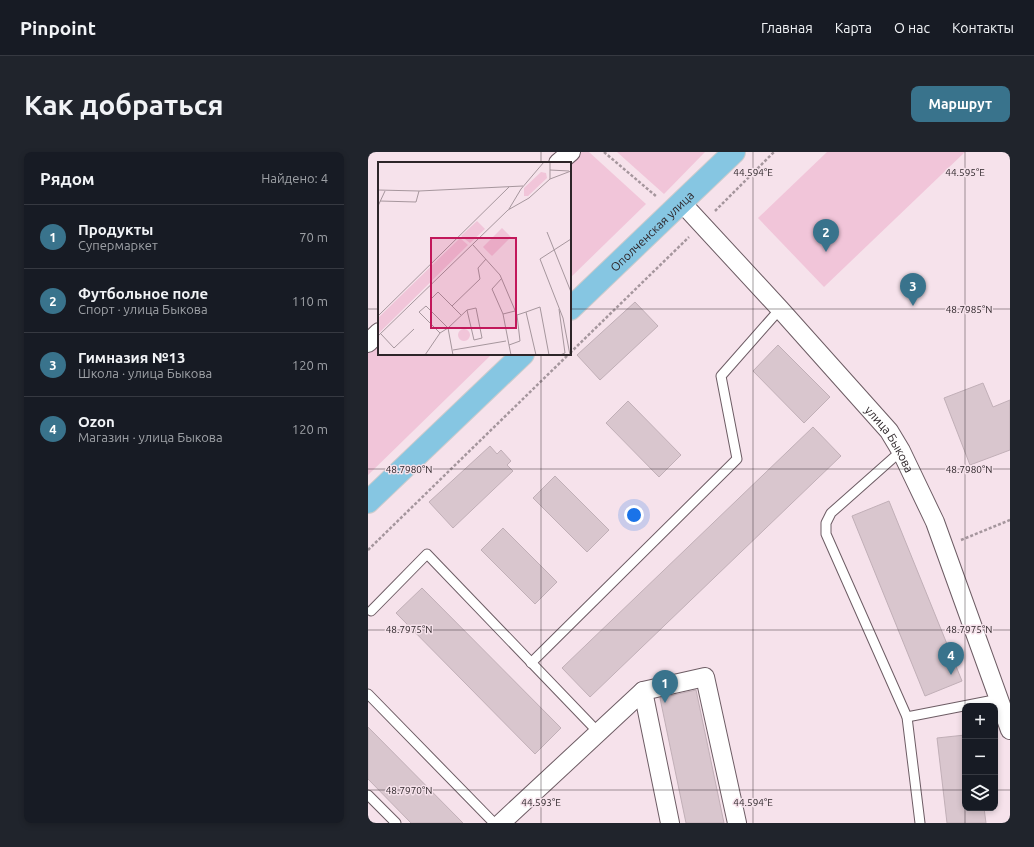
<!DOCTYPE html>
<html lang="ru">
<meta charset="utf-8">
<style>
:root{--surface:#171b24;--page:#20242c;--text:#f1f3f6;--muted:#9ea1a6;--line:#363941;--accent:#39738c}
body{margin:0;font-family:Ubuntu,sans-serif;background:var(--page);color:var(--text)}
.controls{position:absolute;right:12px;bottom:12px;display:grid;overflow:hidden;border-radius:8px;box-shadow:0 2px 6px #0003}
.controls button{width:36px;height:36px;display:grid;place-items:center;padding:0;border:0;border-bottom:1px solid var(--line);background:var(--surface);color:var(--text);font:20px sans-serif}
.you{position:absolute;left:266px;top:363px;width:14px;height:14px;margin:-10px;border:3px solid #fff;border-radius:50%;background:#1a73e8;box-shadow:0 0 0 6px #1a73e833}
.badge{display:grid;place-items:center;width:26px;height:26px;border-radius:50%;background:var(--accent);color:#fff;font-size:13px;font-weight:700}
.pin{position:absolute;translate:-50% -33px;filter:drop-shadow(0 1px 2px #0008)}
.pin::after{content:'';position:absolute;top:21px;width:14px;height:12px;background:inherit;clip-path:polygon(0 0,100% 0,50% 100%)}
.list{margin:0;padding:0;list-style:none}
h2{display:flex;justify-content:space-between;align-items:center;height:52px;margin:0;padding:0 16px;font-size:17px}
h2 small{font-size:13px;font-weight:400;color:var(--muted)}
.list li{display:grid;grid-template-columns:26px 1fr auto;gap:12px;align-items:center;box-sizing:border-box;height:64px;padding:0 16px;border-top:1px solid var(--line)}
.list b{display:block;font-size:15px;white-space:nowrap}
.list p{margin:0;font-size:13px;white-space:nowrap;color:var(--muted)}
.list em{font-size:13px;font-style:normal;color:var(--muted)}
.icon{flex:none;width:22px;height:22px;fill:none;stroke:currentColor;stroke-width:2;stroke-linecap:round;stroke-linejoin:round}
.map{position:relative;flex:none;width:642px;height:671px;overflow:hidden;border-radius:8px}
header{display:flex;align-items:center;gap:24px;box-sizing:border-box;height:56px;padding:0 20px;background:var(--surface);border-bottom:1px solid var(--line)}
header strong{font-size:19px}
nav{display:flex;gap:22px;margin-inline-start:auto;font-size:14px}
.intro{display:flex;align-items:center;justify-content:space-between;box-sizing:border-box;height:96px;padding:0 24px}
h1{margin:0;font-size:28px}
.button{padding:10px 18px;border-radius:8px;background:var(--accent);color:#fff;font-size:14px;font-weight:700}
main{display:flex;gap:24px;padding:0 24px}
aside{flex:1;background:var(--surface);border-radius:8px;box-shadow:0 2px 6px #0003}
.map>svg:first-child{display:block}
</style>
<header>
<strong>Pinpoint</strong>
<nav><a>Главная</a><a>Карта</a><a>О нас</a><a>Контакты</a></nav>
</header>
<div class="intro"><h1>Как добраться</h1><a class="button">Маршрут</a></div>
<main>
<aside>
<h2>Рядом<small>Найдено: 4</small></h2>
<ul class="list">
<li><span class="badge">1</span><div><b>Продукты</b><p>Супермаркет</p></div><em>70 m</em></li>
<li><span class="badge">2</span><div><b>Футбольное поле</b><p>Спорт · улица Быкова</p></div><em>110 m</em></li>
<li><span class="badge">3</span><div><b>Гимназия №13</b><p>Школа · улица Быкова</p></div><em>120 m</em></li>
<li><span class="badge">4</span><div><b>Ozon</b><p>Магазин · улица Быкова</p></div><em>120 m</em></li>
</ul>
</aside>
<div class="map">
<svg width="642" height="671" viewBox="0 0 642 671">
<rect width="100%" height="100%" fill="#f6e2eb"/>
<g fill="#f1c5d9">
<polygon points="210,0 221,0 278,52 202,126 202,11"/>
<polygon points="249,0 337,0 296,42"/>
<polygon points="459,0 597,0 456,135 390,66"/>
<polygon points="11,188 11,202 124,202 0,323 0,199"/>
</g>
<g fill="#d9c6ce" stroke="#c1afb7">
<polygon points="267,150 290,174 232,228 209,203"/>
<polygon points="410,193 462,245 436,271 385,219"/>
<polygon points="615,231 625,255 642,248 642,298 602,313 576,246"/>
<polygon points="260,249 313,303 291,325 238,271"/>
<polygon points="445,275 473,304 222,545 194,516"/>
<polygon points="122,294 129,302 133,298 143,309 139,313 145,319 85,376 61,350"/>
<polygon points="187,324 241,378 219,400 165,346"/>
<polygon points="521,349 594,529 557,544 484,364"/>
<polygon points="135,376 189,430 167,452 113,398"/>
<polygon points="54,436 193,576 167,602 28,461"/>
<polygon points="328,538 356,671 318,671 292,546"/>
<polygon points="0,575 95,671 43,671 0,627"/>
<polygon points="597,583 597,656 616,656 618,671 579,671 569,586"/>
</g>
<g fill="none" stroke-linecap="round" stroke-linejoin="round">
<defs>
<g id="service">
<polyline points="533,299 463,361 458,371 458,382 539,565 552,671"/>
<polyline points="3,459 59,402 230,580"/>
<polyline points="163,511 369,307 353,224 412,157"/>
<polyline points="0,542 126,671"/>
<polyline points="539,565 631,547"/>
<polyline points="0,643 28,671"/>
</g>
<g id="minor">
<polyline points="190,11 203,0"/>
<path id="s1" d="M314,51L412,157L521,279L533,299L567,370L642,578"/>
<polyline points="0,191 11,180"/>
<polyline points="275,539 337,525 369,671"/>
<polyline points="133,671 275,539 302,671"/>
</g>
<g id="trunk">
<path id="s2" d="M202,157L366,0"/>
<polyline points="0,350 155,202"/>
</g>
</defs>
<use href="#service" stroke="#6d5c64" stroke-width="11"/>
<use href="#minor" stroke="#6d5c64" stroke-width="20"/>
<use href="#trunk" stroke="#cdcbcc" stroke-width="24"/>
<g stroke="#a5969d" stroke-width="2.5" stroke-dasharray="3 2" stroke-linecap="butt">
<polyline points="236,0 289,45"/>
<polyline points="347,59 406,0"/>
<polyline points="202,201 321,85"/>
<polyline points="593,388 642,368"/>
<polyline points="0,398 201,202"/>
</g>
<use href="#service" stroke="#fff" stroke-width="9"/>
<use href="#minor" stroke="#fff" stroke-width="18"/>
<use href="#trunk" stroke="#86c6e2" stroke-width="22"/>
</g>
<path fill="none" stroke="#2d2529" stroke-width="1" stroke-opacity="0.45" d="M173,0V11M385,0V671M597,0V671M0,157H11M202,157H642M173,202V671M0,317H642M0,478H642M0,638H597M627,638H642"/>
<g text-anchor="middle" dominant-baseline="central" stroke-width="3" stroke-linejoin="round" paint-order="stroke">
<g font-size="12" fill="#2d2529" stroke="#f6e2eb">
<text stroke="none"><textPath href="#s2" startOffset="113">Ополченская улица</textPath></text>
<text stroke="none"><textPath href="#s1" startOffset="315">улица Быкова</textPath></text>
</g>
</g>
<g transform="translate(10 10)">
<rect width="193" height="193" fill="#f6e2eb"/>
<path d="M163,10L168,11L169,16L150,34H146V26ZM99,59L107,67L92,81L83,74ZM124,66L133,75L114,94L105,85ZM82,76L90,83L0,172V156ZM80 173a6 6 0 1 1 12 0a6 6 0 1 1-12 0Z" fill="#f1c5d9"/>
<path fill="none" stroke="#a6969d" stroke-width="1" d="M172,8L191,9M172,17L193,9M0,28L41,29L145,24M2,39L38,40L41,29M0,44L7,29M131,47L143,27L166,0M169,70L193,130M95,83L122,113L139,153L142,179L131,183L133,193M124,116L114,127L125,152L131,183M53,137L60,130L83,153M74,144L102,117L100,106L108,97M181,147L187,191L182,193M148,150L162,145L171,193M125,152L137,149M139,153L148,150L158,193M0,154L131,25M62,171L41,150L48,144L70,166L89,148L96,178L104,176L98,146L89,148M3,172L16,186L36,167M0,174L130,48L151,36L172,17V0M75,188L128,179M47,193L62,171L70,166L75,193M192,193L185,156L162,97L193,77"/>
<path fill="#c2185b" fill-opacity="0.15" stroke="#c2185b" stroke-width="2" d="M53,76H138V166H53Z"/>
<rect width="193" height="193" fill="none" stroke="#2d2529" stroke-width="2"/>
</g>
<g font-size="10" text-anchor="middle" fill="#2d2529" stroke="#f6e2eb" stroke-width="3" stroke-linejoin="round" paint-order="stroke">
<text x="385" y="24">44.594°E</text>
<text x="597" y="24">44.595°E</text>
<text x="601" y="161">48.7985°N</text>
<text x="41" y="321">48.7980°N</text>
<text x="601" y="321">48.7980°N</text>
<text x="41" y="481">48.7975°N</text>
<text x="601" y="481">48.7975°N</text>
<text x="41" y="642">48.7970°N</text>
<text x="173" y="654">44.593°E</text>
<text x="385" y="654">44.594°E</text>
</g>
</svg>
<div class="controls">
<button>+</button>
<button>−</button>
<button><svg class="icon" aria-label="layers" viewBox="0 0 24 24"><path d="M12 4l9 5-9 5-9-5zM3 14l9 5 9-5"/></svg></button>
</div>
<div class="you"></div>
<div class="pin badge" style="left:297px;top:551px">1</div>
<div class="pin badge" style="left:458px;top:100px">2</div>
<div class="pin badge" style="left:545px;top:154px">3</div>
<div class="pin badge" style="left:583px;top:523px">4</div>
</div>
</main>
